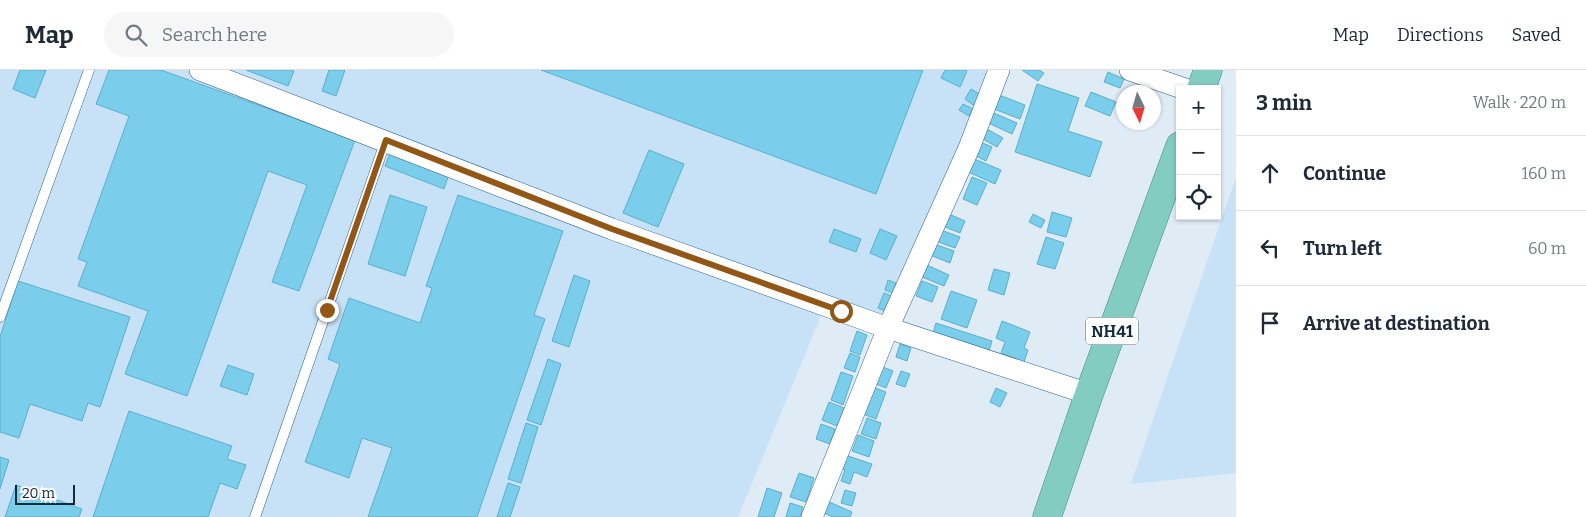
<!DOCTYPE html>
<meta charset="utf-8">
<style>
:root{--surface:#fff;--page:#f6f6f7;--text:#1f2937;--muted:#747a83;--line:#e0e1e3}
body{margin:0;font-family:Bitter,serif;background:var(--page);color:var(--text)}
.controls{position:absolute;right:15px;top:15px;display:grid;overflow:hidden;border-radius:0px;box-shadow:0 1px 4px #0004}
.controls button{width:45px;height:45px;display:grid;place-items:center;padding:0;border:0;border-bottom:1px solid var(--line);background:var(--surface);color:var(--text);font:25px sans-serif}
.compass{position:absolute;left:1116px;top:15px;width:45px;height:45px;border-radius:50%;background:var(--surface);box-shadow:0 1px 4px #0004;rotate:175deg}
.scale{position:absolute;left:15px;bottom:12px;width:60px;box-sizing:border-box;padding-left:5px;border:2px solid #10293b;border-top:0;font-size:14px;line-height:18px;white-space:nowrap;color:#10293b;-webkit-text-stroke:4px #fff;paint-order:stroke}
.stop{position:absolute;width:15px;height:15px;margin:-11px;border:4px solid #925716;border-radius:50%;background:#fff}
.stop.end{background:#925716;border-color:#fff;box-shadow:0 1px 5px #0008}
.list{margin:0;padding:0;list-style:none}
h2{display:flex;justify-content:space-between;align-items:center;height:65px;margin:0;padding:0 20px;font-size:21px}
h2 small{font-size:16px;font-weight:400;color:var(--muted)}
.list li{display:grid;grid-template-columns:32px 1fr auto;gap:15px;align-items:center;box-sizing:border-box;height:75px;padding:0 20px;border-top:1px solid var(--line)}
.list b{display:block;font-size:19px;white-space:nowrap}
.list em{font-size:16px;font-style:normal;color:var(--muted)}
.icon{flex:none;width:28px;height:28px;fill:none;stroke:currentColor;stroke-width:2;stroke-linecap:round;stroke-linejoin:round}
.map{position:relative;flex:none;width:1236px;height:447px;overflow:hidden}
header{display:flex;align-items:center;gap:30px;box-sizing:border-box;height:70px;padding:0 25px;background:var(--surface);border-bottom:1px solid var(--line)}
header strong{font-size:24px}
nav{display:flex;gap:28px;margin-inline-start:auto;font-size:18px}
.search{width:350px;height:45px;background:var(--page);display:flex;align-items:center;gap:12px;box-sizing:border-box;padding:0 18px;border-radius:28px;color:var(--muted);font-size:19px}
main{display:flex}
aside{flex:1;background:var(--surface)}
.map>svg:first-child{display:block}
</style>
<header>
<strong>Map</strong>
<div class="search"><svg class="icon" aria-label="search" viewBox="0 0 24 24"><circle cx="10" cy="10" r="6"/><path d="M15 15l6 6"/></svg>Search here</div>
<nav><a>Map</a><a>Directions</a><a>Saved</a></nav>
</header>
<main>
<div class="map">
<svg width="1236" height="447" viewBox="0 0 1236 447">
<rect width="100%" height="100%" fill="#dfebf5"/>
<g fill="#c7e1f6">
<polygon points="0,0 999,0 888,258 825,236 738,447 0,447"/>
<polygon points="1236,107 1236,403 1131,414 1235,110"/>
</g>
<g fill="#7acdeb" stroke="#5bafcb">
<polygon points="20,0 46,0 35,28 13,19"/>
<polygon points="109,0 161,0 355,70 299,221 272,212 307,115 268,101 187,326 125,304 148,241 78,216 87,192 78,189 129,46 96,34"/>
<polygon points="246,0 292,0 294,1 288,16"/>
<polygon points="329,0 345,0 336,26 322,21"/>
<polygon points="541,0 923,0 876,124"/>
<polygon points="945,0 966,0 967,1 960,17 941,8"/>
<polygon points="1022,0 1039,0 1044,3 1038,11"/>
<polygon points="1108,2 1124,9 1120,18 1104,12"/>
<polygon points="1037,14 1079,28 1068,61 1102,72 1090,107 1015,82"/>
<polygon points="971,19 983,26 976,37 965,29"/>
<polygon points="1091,22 1116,32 1110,46 1085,36"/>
<polygon points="994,23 1025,35 1020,49 989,37"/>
<polygon points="963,34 973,39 969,46 959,40"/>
<polygon points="989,41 1017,53 1012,64 984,51"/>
<polygon points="987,59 1003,68 997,77 981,68"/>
<polygon points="978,71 992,77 986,91 972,84"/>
<polygon points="649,80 684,94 658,157 623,143"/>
<polygon points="391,81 449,104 444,119 385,96"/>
<polygon points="972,88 1001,100 995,114 966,101"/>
<polygon points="972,107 987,113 977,135 963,129"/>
<polygon points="390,125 427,137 405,206 368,194"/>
<polygon points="458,125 563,161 534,245 545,249 477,447 368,447 392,378 362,368 349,408 305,392 340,294 328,289 349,228 420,253 432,218 426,216"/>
<polygon points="944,142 965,151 960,163 938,154"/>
<polygon points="1052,142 1072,148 1066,167 1047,162"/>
<polygon points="1033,144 1045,150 1041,158 1029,152"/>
<polygon points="834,159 861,169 856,182 829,172"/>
<polygon points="880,159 897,166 886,190 870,183"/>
<polygon points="938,159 960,167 955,178 933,170"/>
<polygon points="1046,167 1064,173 1055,199 1037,194"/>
<polygon points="934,174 954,181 950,193 930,185"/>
<polygon points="927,195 949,205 944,216 922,207"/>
<polygon points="994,199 1010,203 1004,225 988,220"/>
<polygon points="574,205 590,211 569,277 552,271"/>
<polygon points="888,210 896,213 893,223 885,220"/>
<polygon points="18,211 130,247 100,337 88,333 82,351 30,334 19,368 0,362 0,267"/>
<polygon points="922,211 938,217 932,232 916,226"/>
<polygon points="951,221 977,230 967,258 941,249"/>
<polygon points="884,223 894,227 888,242 878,238"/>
<polygon points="1002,251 1030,262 1024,278 1028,280 1024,292 1001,283 1005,272 996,268"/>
<polygon points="936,253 992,271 989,281 933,263"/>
<polygon points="857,261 867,265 860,285 850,281"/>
<polygon points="900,274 911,278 907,291 896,287"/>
<polygon points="850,283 860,287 855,302 844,298"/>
<polygon points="548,289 561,294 541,355 527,350"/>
<polygon points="228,295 254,304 247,325 220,316"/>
<polygon points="883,297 893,301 886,318 876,314"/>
<polygon points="901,301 910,304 905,317 896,314"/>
<polygon points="841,302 853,306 843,335 831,330"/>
<polygon points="873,317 886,322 876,349 863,344"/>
<polygon points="996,318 1007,323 1000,337 990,332"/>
<polygon points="829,332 844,338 837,356 822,350"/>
<polygon points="129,341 232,376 227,389 246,395 237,419 220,413 208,447 93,447"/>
<polygon points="867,348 881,353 876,369 861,364"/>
<polygon points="526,353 538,357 521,413 508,409"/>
<polygon points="821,354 835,359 830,374 816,369"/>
<polygon points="858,365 874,371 869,387 852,381"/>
<polygon points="845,385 872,394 867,407 854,402 850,414 841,411 845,400 840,398"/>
<polygon points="0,387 9,390 0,419"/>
<polygon points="799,403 814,408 806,432 790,427"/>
<polygon points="508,413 520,417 510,447 497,447"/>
<polygon points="16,415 82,439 79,447 5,447"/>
<polygon points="767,418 782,423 774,447 758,447"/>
<polygon points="845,420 856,423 852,436 841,433"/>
<polygon points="827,431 852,442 850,447 833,447 822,442"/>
<polygon points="790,433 803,437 800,447 786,447"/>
</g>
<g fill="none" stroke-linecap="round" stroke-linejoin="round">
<defs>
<g id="service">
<polyline points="0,247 89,0"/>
<polyline points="255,447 386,70"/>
</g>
<g id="minor">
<polyline points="200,0 612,159 888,258 1089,324"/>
<polyline points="1130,0 1185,19"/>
<polyline points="812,447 888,258 969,78 999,0"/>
</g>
<g id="trunk">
<polyline points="1201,19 1208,0"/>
<polyline points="1047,447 1089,324 1180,76"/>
</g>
</defs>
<use href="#service" stroke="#29658f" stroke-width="11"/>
<use href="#minor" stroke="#29658f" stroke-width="22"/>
<use href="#trunk" stroke="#468b88" stroke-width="29"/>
<use href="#service" stroke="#fff" stroke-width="10"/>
<use href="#minor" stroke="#fff" stroke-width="21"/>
<use href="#trunk" stroke="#82ccc2" stroke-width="28"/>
</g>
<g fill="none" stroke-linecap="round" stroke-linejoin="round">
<polyline stroke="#925716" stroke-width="6" points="327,240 386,70 612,159 841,241"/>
</g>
<g text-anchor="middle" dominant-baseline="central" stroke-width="4.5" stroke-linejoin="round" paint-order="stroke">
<rect fill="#fff" stroke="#586976" stroke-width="1" x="1086" y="247.5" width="52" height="27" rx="4"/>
<g font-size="16" font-weight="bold" fill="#10293b">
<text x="1112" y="261">NH41</text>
</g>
</g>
</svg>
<div class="controls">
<button>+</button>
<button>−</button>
<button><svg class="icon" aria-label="locate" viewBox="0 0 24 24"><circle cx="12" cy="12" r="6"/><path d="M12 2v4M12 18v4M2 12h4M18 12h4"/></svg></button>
</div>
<svg class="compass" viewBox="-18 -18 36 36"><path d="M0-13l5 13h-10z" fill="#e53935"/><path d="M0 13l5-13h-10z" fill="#747a83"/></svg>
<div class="scale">20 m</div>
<div class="stop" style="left:841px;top:241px"></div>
<div class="stop end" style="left:327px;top:240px"></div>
</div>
<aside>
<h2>3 min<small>Walk · 220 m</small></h2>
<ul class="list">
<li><svg class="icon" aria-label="ahead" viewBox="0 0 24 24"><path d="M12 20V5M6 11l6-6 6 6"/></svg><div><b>Continue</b></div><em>160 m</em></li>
<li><svg class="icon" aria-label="left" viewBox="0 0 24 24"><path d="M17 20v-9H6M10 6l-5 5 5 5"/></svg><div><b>Turn left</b></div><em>60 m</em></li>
<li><svg class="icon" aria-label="arrive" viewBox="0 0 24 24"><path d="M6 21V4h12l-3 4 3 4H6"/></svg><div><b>Arrive at destination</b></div></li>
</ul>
</aside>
</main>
